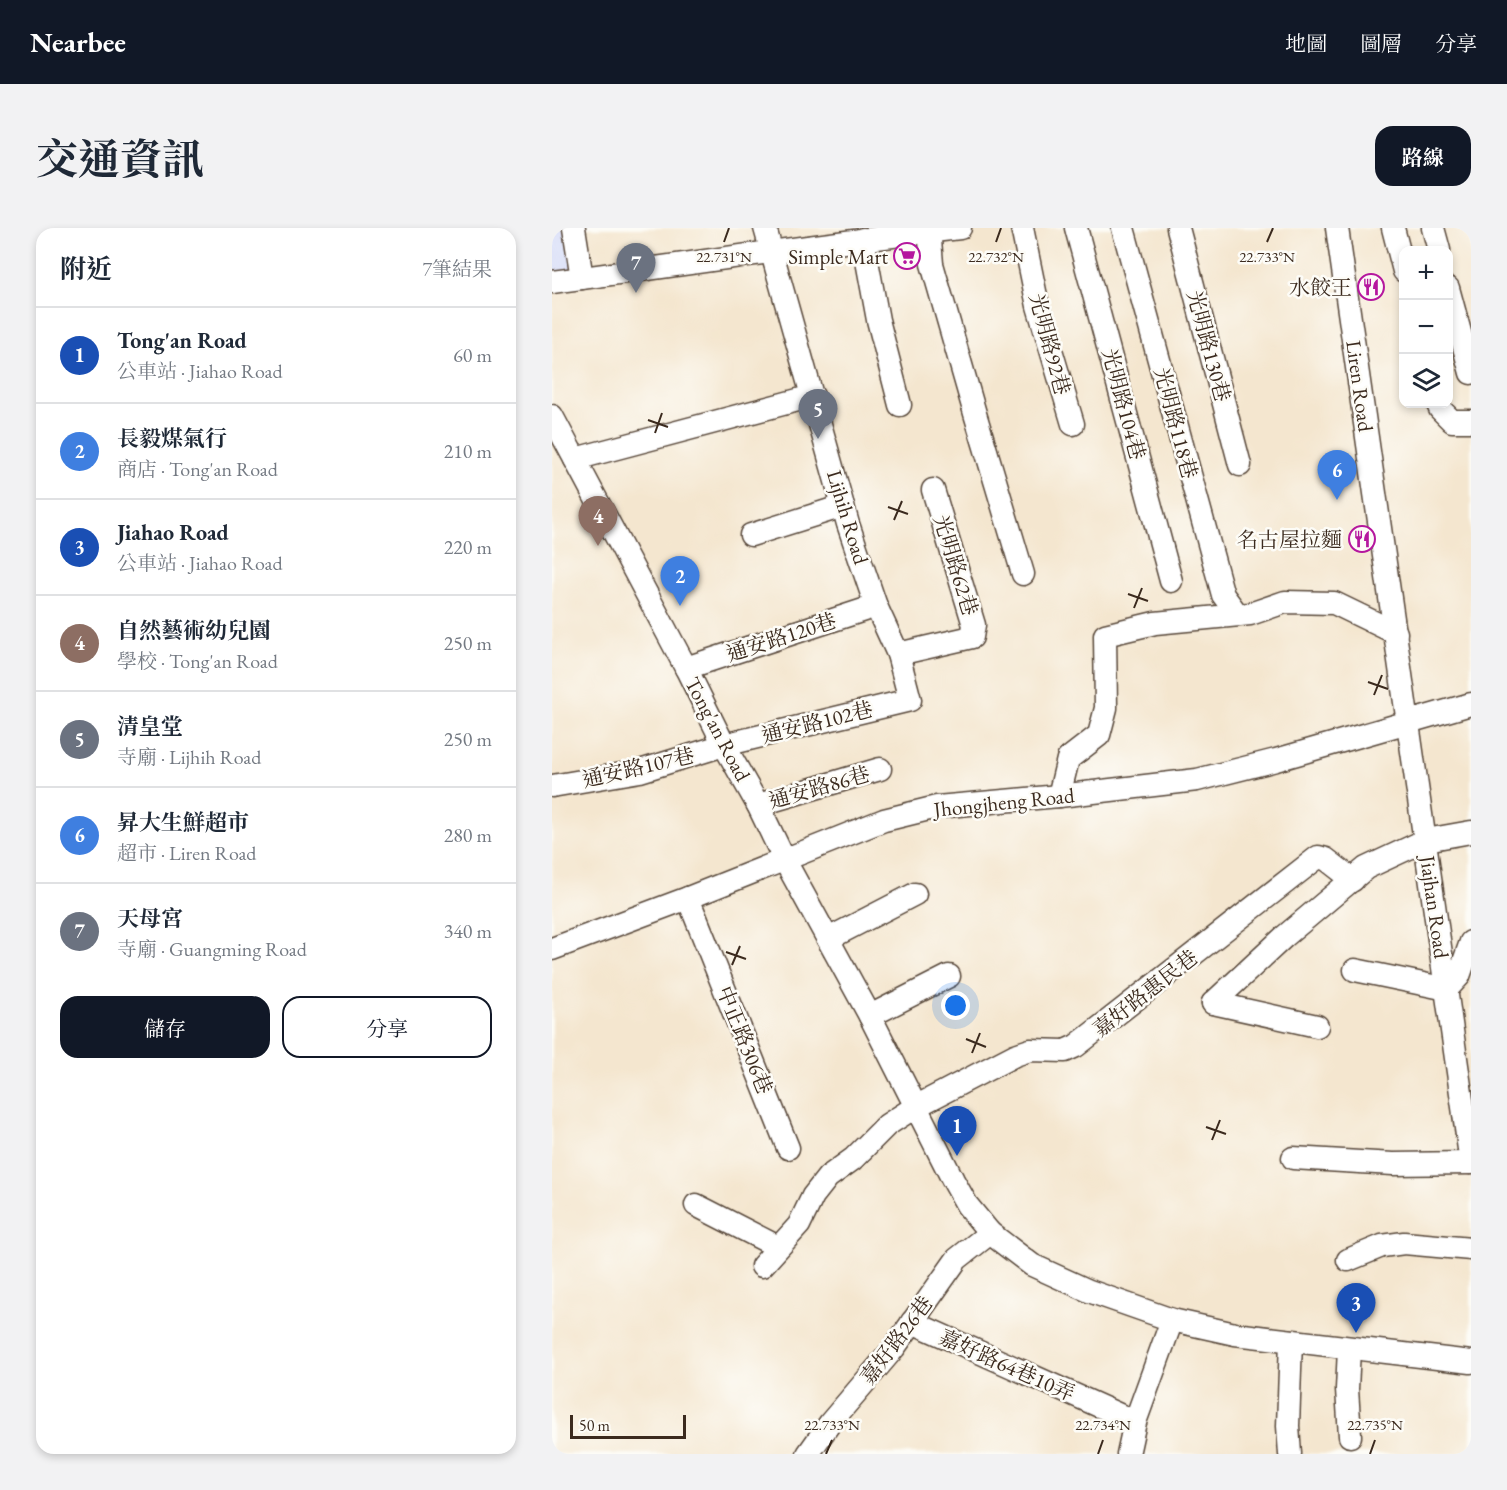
<!DOCTYPE html>
<html lang="zh-TW">
<meta charset="utf-8">
<style>
:root{--surface:#fff;--page:#f2f2f3;--text:#1f2937;--muted:#747a83;--line:#e0e1e3;--accent:#111827}
body{margin:0;font-family:"EB Garamond","Noto Serif TC",serif;background:var(--page);color:var(--text)}
.controls{position:absolute;right:18px;top:18px;display:grid;overflow:hidden;border-radius:12px;box-shadow:0 3px 9px #0003}
.controls button{width:54px;height:54px;display:grid;place-items:center;padding:0;border:0;border-bottom:2px solid var(--line);background:var(--surface);color:var(--text);font:30px sans-serif}
.scale{position:absolute;left:18px;bottom:15px;width:116px;box-sizing:border-box;padding-left:6px;border:3px solid #3b2a1e;border-top:0;font-size:16px;line-height:21px;white-space:nowrap;color:#3b2a1e;-webkit-text-stroke:4px #fdfcf7;paint-order:stroke}
.you{position:absolute;left:404px;top:778px;width:21px;height:21px;margin:-15px;border:4px solid #fff;border-radius:50%;background:#1a73e8;box-shadow:0 0 0 9px #1a73e833}
.badge{display:grid;place-items:center;width:39px;height:39px;border-radius:50%;background:var(--accent);color:#fff;font-size:20px;font-weight:700}
.pin{position:absolute;translate:-50% -50px;filter:drop-shadow(0 2px 3px #0008)}
.pin::after{content:'';position:absolute;top:32px;width:21px;height:18px;background:inherit;clip-path:polygon(0 0,100% 0,50% 100%)}
.list{margin:0;padding:0;list-style:none}
h2{display:flex;justify-content:space-between;align-items:center;height:78px;margin:0;padding:0 24px;font-size:26px}
h2 small{font-size:20px;font-weight:400;color:var(--muted)}
.list li{display:grid;grid-template-columns:39px 1fr auto;gap:18px;align-items:center;box-sizing:border-box;height:96px;padding:0 24px;border-top:2px solid var(--line)}
.list b{display:block;font-size:22px;white-space:nowrap}
.list p{margin:0;font-size:20px;white-space:nowrap;color:var(--muted)}
.list em{font-size:20px;font-style:normal;color:var(--muted)}
.actions{display:flex;gap:12px;padding:18px 24px}
.actions a{flex:1;padding:14px 0;border:2px solid var(--accent);border-radius:18px;text-align:center;font-size:21px;color:var(--accent)}
.actions .main{background:var(--accent);color:#fff}
.icon{flex:none;width:33px;height:33px;fill:none;stroke:currentColor;stroke-width:2;stroke-linecap:round;stroke-linejoin:round}
.map{position:relative;flex:none;width:919px;height:1226px;overflow:hidden;border-radius:18px}
header{display:flex;align-items:center;gap:36px;box-sizing:border-box;height:84px;padding:0 30px;background:var(--accent);color:#fff}
header strong{font-size:28px}
nav{display:flex;gap:33px;margin-inline-start:auto;font-size:21px}
.intro{display:flex;align-items:center;justify-content:space-between;box-sizing:border-box;height:144px;padding:0 36px}
h1{margin:0;font-size:42px}
.button{padding:15px 27px;border-radius:18px;background:var(--accent);color:#fff;font-size:21px;font-weight:700}
main{display:flex;gap:36px;padding:0 36px}
aside{flex:1;background:var(--surface);border-radius:18px;box-shadow:0 3px 9px #0003}
.map>svg:first-child{display:block}
</style>
<header>
<strong>Nearbee</strong>
<nav><a>地圖</a><a>圖層</a><a>分享</a></nav>
</header>
<div class="intro"><h1>交通資訊</h1><a class="button">路線</a></div>
<main>
<aside>
<h2>附近<small>7筆結果</small></h2>
<ul class="list">
<li><span class="badge" style="background:#1a4fb4">1</span><div><b>Tong'an Road</b><p>公車站 · Jiahao Road</p></div><em>60 m</em></li>
<li><span class="badge" style="background:#3f7fe0">2</span><div><b>長毅煤氣行</b><p>商店 · Tong'an Road</p></div><em>210 m</em></li>
<li><span class="badge" style="background:#1a4fb4">3</span><div><b>Jiahao Road</b><p>公車站 · Jiahao Road</p></div><em>220 m</em></li>
<li><span class="badge" style="background:#8d6e63">4</span><div><b>自然藝術幼兒園</b><p>學校 · Tong'an Road</p></div><em>250 m</em></li>
<li><span class="badge" style="background:#6b7280">5</span><div><b>清皇堂</b><p>寺廟 · Lijhih Road</p></div><em>250 m</em></li>
<li><span class="badge" style="background:#3f7fe0">6</span><div><b>昇大生鮮超市</b><p>超市 · Liren Road</p></div><em>280 m</em></li>
<li><span class="badge" style="background:#6b7280">7</span><div><b>天母宮</b><p>寺廟 · Guangming Road</p></div><em>340 m</em></li>
</ul>
<div class="actions"><a class="main">儲存</a><a>分享</a></div>
</aside>
<div class="map">
<svg width="919" height="1226" viewBox="0 0 919 1226">
<rect width="100%" height="100%" fill="#fdfcf7"/>
<filter id="ink" filterUnits="userSpaceOnUse"><feTurbulence type="fractalNoise" baseFrequency=".0167" numOctaves="2"/><feDisplacementMap in="SourceGraphic" scale="12" xChannelSelector="R" yChannelSelector="G"/><feConvolveMatrix kernelMatrix="1 2 1 2 8 2 1 2 1" color-interpolation-filters="sRGB"/></filter>
<filter id="wash" filterUnits="userSpaceOnUse"><feTurbulence type="fractalNoise" baseFrequency=".008" numOctaves="4" result="noise"/><feDisplacementMap in="SourceGraphic" scale="24" xChannelSelector="R" yChannelSelector="G"/><feGaussianBlur stdDeviation="1.35" result="paint"/><feColorMatrix in="noise" values="0 0 0 0 0 0 0 0 0 0 0 0 0 0 0 0 0 1.4 0 .05"/><feComposite in="paint" operator="in"/></filter>
<g filter="url(#wash)">
<rect width="100%" height="100%" fill="#f4e6cf"/>
<polygon fill="#d2d9f9" points="17,0 22,43 0,46 0,1"/>
</g>
<g filter="url(#ink)">
<g fill="none" stroke-linecap="round" stroke-linejoin="round">
<defs>
<g id="minor">
<polyline points="22,0 30,50"/>
<polyline points="377,0 380,36 424,189 471,346"/>
<polyline points="470,0 486,78 521,196"/>
<polyline points="524,0 619,353"/>
<polyline points="571,0 671,367 685,386"/>
<polyline points="626,0 688,237"/>
<polyline points="785,0 919,935"/>
<polyline points="841,0 852,43"/>
<polyline points="881,0 887,22"/>
<polyline points="311,11 326,92 348,177"/>
<path d="M0,54C136,36 272,15 408,0"/>
<polyline points="896,60 919,145"/>
<polyline points="886,176 888,181 900,193 919,193"/>
<polyline points="0,188 134,440 172,517 206,577 232,631 318,788 401,952 415,977 438,1005 480,1037 537,1063 620,1092 683,1106 919,1134"/>
<polyline points="23,231 261,168"/>
<polyline points="199,307 291,278"/>
<polyline points="346,426 420,409 422,397 381,262"/>
<polyline points="134,440 324,378"/>
<polyline points="0,558 88,543 172,517 358,472 346,426 324,378 296,296 213,0"/>
<polyline points="507,568 516,531 547,507 554,480 553,407 603,395 698,386 733,374 782,375 844,405"/>
<polyline points="206,577 328,541"/>
<polyline points="136,670 236,920"/>
<polyline points="276,711 363,666"/>
<polyline points="0,721 136,670 332,592 385,579 507,568 645,552 724,532 919,476"/>
<polyline points="803,742 895,761 907,748 919,714"/>
<polyline points="661,775 732,709 814,640 874,612 919,604"/>
<polyline points="661,775 765,798"/>
<polyline points="318,788 397,748"/>
<polyline points="741,930 841,936 919,935"/>
<polyline points="144,977 226,1019"/>
<polyline points="796,1032 830,1018 852,1015 919,1021"/>
<polyline points="210,1038 247,997 261,968 276,949 301,931 335,897 363,879 463,827 478,822 513,823 524,818 766,629 774,631 801,652"/>
<polyline points="360,1094 583,1194"/>
<polyline points="797,1121 795,1161 798,1208"/>
<polyline points="256,1226 278,1195 342,1120 405,1031 438,1005"/>
<polyline points="576,1226 583,1194 620,1092"/>
<polyline points="738,1226 736,1198 739,1113"/>
</g>
</defs>
<use href="#minor" stroke="#574639" stroke-width="25"/>
<use href="#minor" stroke="#fff" stroke-width="22"/>
</g>
</g>
<path fill="none" stroke="#3b2a1e" stroke-width="2" d="M172,14L177,0M444,14L449,0M715,14L721,0M96,192L116,199M103,205L110,185M336,279L356,286M342,292L350,273M576,366L596,373M582,380L590,360M816,454L836,461M822,467L830,447M174,724L194,731M180,737L188,718M414,811L434,819M420,825L428,805M654,899L674,906M660,912L668,892M274,1226L280,1212M546,1226L551,1212M818,1226L823,1212"/>
<defs>
<symbol id="supermarket-ring" viewBox="-11 -11 22 22"><circle r="9.5" fill="#fdfcf7" stroke="#b5179e" stroke-width="1.5"/><path d="M-6-5.5h2.5l.6 2H6L4.5 2H-2.5L-4.4-4H-6ZM-1.5 3.2a1.3 1.3 0 1 0 .1 0ZM3 3.2a1.3 1.3 0 1 0 .1 0Z" fill="#b5179e"/></symbol>
<symbol id="restaurant-ring" viewBox="-11 -11 22 22"><circle r="9.5" fill="#fdfcf7" stroke="#b5179e" stroke-width="1.5"/><path d="M-5-6h1v4h1v-4h1v4h1v-4h1v5L-1.5 .5V6h-2V.5L-5-1ZM5-6V6H3V1.5H1.5Q1.5-4 5-6Z" fill="#b5179e"/></symbol>
</defs>
<g fill-rule="evenodd">
<use href="#supermarket-ring" x="340" y="13" width="30" height="30"/>
<use href="#restaurant-ring" x="804" y="44" width="30" height="30"/>
<use href="#restaurant-ring" x="795" y="296" width="30" height="30"/>
</g>
<g text-anchor="middle" dominant-baseline="central" stroke-width="5" stroke-linejoin="round" paint-order="stroke">
<g font-size="21" fill="#3b2a1e" stroke="#fdfcf7" text-anchor="end">
<text x="336" y="28">Simple Mart</text>
<text x="800" y="59">水餃王</text>
<text x="790" y="311">名古屋拉麵</text>
</g>
<g font-size="21" fill="#3b2a1e" stroke="#fdfcf7">
<text transform="translate(498 116) rotate(75)">光明路92巷</text>
<text transform="translate(657 118) rotate(75)">光明路130巷</text>
<text transform="translate(808 158) rotate(82)">Liren Road</text>
<text transform="translate(572 176) rotate(75)">光明路104巷</text>
<text transform="translate(624 195) rotate(75)">光明路118巷</text>
<text transform="translate(296 289) rotate(73)">Lijhih Road</text>
<text transform="translate(404 337) rotate(73)">光明路62巷</text>
<text transform="translate(229 409) rotate(-18)">通安路120巷</text>
<text transform="translate(265 494) rotate(-14)">通安路102巷</text>
<text transform="translate(166 501) rotate(62)">Tong'an Road</text>
<text transform="translate(86 539) rotate(-13)">通安路107巷</text>
<text transform="translate(267 559) rotate(-16)">通安路86巷</text>
<text transform="translate(452 574) rotate(-6)">Jhongjheng Road</text>
<text transform="translate(883 679) rotate(82)">Jiajhan Road</text>
<text transform="translate(593 765) rotate(-38)">嘉好路惠民巷</text>
<text transform="translate(193 812) rotate(68)">中正路306巷</text>
<text transform="translate(344 1112) rotate(-53)">嘉好路26巷</text>
<text transform="translate(455 1137) rotate(24)">嘉好路64巷10弄</text>
</g>
</g>
<g font-size="15" text-anchor="middle" fill="#3b2a1e" stroke="#fdfcf7" stroke-width="5" stroke-linejoin="round" paint-order="stroke">
<text x="172" y="34">22.731°N</text>
<text x="444" y="34">22.732°N</text>
<text x="715" y="34">22.733°N</text>
<text x="280" y="1202">22.733°N</text>
<text x="551" y="1202">22.734°N</text>
<text x="823" y="1202">22.735°N</text>
</g>
</svg>
<div class="controls">
<button>+</button>
<button>−</button>
<button><svg class="icon" aria-label="layers" viewBox="0 0 24 24"><path d="M12 4l9 5-9 5-9-5zM3 14l9 5 9-5"/></svg></button>
</div>
<div class="scale">50 m</div>
<div class="you"></div>
<div class="pin badge" style="left:405px;top:928px;background:#1a4fb4">1</div>
<div class="pin badge" style="left:128px;top:378px;background:#3f7fe0">2</div>
<div class="pin badge" style="left:804px;top:1105px;background:#1a4fb4">3</div>
<div class="pin badge" style="left:46px;top:318px;background:#8d6e63">4</div>
<div class="pin badge" style="left:266px;top:211px;background:#6b7280">5</div>
<div class="pin badge" style="left:785px;top:272px;background:#3f7fe0">6</div>
<div class="pin badge" style="left:84px;top:65px;background:#6b7280">7</div>
</div>
</main>
